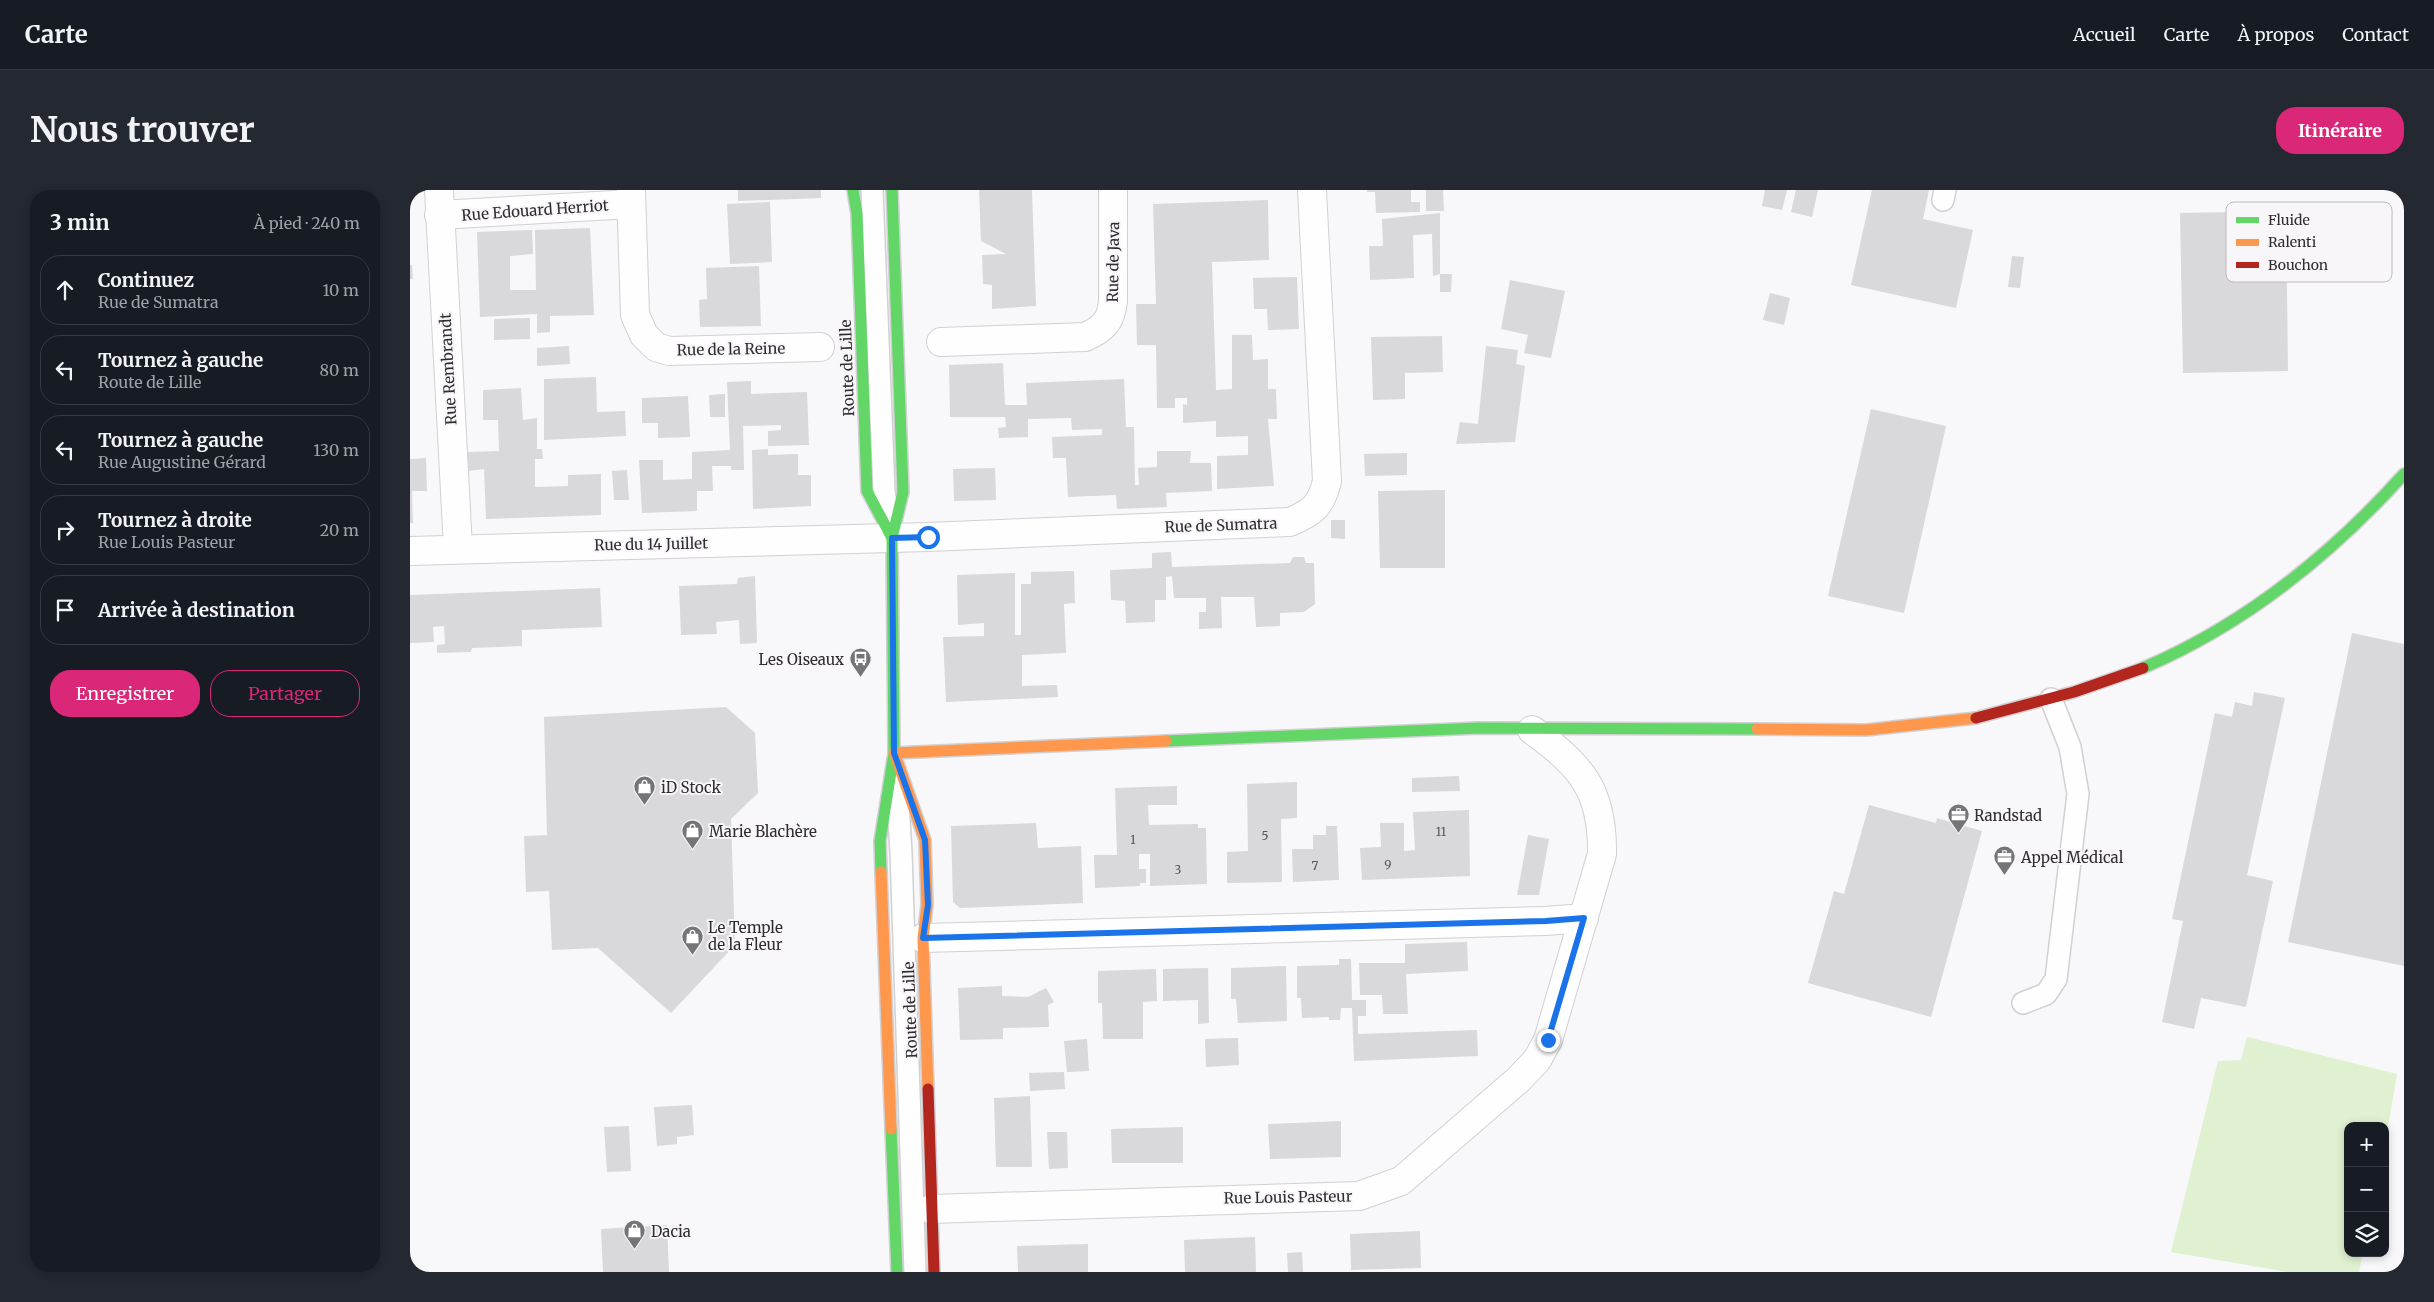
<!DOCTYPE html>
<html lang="fr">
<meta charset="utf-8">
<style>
:root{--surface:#171b24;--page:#242831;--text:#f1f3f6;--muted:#9ea1a6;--line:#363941;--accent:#db2777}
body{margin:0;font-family:Merriweather,serif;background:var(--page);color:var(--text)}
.controls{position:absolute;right:15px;bottom:15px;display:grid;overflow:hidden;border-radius:10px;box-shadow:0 2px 8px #0003}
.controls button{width:45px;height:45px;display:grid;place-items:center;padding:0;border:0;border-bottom:1px solid var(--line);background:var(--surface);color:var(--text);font:25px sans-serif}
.stop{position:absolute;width:15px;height:15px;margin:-11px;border:4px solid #1a73e8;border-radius:50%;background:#fff}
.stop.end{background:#1a73e8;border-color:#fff;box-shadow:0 1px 5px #0008}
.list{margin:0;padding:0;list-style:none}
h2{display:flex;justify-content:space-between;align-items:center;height:65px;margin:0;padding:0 20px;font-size:21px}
h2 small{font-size:16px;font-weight:400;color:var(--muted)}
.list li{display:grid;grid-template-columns:32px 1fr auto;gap:15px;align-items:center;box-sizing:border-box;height:70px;margin:0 10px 10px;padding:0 10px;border:1px solid var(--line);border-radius:20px}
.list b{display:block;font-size:19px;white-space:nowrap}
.list p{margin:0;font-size:16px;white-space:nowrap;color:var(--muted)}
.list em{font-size:16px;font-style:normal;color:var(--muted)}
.actions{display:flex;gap:10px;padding:15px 20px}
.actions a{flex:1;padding:11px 0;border:1px solid var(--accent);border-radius:20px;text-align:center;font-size:18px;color:var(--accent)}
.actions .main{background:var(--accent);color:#fff}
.icon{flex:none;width:28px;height:28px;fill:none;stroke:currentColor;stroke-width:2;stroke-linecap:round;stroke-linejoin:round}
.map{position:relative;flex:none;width:1994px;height:1082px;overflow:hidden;border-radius:20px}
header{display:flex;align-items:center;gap:30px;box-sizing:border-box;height:70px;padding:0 25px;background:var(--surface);border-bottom:1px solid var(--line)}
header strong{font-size:24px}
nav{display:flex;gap:28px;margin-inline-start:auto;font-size:18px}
.intro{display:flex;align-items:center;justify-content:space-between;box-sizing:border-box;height:120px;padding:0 30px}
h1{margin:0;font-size:35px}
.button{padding:12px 22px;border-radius:20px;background:var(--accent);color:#fff;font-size:18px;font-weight:700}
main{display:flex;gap:30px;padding:0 30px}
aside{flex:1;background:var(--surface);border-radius:20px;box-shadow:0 2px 8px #0003}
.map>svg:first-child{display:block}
</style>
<header>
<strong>Carte</strong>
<nav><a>Accueil</a><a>Carte</a><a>À propos</a><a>Contact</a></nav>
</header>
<div class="intro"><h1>Nous trouver</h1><a class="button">Itinéraire</a></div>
<main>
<aside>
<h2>3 min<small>À pied · 240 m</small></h2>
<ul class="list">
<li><svg class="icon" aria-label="ahead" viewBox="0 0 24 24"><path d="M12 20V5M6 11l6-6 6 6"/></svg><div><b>Continuez</b><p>Rue de Sumatra</p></div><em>10 m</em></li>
<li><svg class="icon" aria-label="left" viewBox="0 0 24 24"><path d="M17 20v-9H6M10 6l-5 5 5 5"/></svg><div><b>Tournez à gauche</b><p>Route de Lille</p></div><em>80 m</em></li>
<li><svg class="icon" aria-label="left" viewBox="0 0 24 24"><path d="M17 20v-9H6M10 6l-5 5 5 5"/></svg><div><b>Tournez à gauche</b><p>Rue Augustine Gérard</p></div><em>130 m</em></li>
<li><svg class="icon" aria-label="right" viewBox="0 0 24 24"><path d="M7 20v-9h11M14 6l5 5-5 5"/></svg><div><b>Tournez à droite</b><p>Rue Louis Pasteur</p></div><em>20 m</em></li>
<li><svg class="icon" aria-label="arrive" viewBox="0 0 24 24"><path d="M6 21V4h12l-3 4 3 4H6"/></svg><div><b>Arrivée à destination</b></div></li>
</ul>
<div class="actions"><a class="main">Enregistrer</a><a>Partager</a></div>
</aside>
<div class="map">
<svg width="1994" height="1082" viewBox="0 0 1994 1082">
<rect width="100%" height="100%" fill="#f8f7f9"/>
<polygon fill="#dff1d0" points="1837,847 1987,884 1975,955 1975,936 1938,936 1938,1063 1953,1063 1949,1082 1878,1082 1761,1062 1808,871 1831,870"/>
<g fill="#d9d8da">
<polygon points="328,0 411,0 411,8 328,11"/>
<polygon points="569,0 622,0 626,116 582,119 582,95 573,94 572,65 596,64 571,51"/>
<polygon points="957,0 1001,0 1001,12 1010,12 1010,22 966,23 965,2 957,2"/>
<polygon points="1016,0 1033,0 1034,21 1016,21"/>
<polygon points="1355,0 1377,0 1372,20 1352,16"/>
<polygon points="1386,0 1408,0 1402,27 1381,22"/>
<polygon points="1462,0 1519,0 1513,29 1563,40 1546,118 1441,95"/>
<polygon points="858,10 859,70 802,72 806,200 822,199 822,145 842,145 843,170 858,169 858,199 866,199 867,229 858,229 864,296 807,299 807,266 838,265 838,246 806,247 806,231 773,233 773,214 777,215 777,208 765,208 765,218 747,218 746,155 727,155 726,114 746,114 743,14"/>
<polygon points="360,12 362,72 320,74 317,14"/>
<polygon points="1876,21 1878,181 1773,183 1770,23"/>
<polygon points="1030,23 1030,84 1023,86 1022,44 1003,45 1004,88 960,90 959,56 973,56 972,29"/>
<polygon points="180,38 184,125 140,126 140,142 127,143 127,124 70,127 67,42 122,40 123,64 100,66 100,100 126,100 125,40"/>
<polygon points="1602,66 1614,67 1610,98 1598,97"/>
<polygon points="0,75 2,75 3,89 0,89"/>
<polygon points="349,76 351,136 290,137 289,110 297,109 296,78"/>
<polygon points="1030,84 1042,84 1041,102 1030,102"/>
<polygon points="887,87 889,139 858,140 857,119 844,119 843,88"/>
<polygon points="1100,90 1155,101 1141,168 1114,163 1118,145 1091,139"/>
<polygon points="1360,103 1380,108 1374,135 1353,130"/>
<polygon points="120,128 120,149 84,150 84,129"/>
<polygon points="1032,146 1033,182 995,183 995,209 963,210 961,147"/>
<polygon points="159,156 160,174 127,176 127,158"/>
<polygon points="1076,156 1108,160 1106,174 1115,176 1105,252 1046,254 1050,232 1068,234"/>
<polygon points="593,173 595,215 617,215 616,193 714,189 716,237 724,237 725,295 729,295 728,278 747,277 747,261 781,261 780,273 801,273 802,301 756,303 757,317 707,319 706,305 658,307 656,268 643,268 642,247 692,245 692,239 662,240 661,228 618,229 618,247 589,248 588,238 596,237 595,227 540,227 539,175"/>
<polygon points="186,187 187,222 215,221 216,246 134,250 134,189"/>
<polygon points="341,191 341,204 397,202 399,255 358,256 358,241 371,240 371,235 333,236 334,280 321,280 321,276 302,276 303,301 287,301 287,321 232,323 229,270 253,270 253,290 282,289 282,262 320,260 317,192"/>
<polygon points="111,198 113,230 127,228 127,259 132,259 133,269 125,269 125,297 158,296 158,285 191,284 191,325 76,329 74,279 59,281 57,262 89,261 88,230 73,230 73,200"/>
<polygon points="315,204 315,227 300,227 299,205"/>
<polygon points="278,206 280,247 248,248 248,233 232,233 232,208"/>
<polygon points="1461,219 1536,236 1494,423 1418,406"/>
<polygon points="358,259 358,265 388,264 388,285 401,285 401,316 343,319 342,260"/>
<polygon points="997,263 997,285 955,286 954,264"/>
<polygon points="16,268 17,301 2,301 3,333 0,333 0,269"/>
<polygon points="585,278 586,310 544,311 543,279"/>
<polygon points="217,280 219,310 204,310 202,281"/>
<polygon points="1035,300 1035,378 970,378 968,301"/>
<polygon points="921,330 935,330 935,349 921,348"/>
<polygon points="761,362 762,377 880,373 883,367 894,367 896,373 904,373 905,414 894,422 870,423 870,436 846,437 844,407 811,407 812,438 789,439 789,422 796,422 796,408 764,408 762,386 756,387 756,410 745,410 745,432 716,433 715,411 701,410 700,380 742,378 742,363"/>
<polygon points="664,381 665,413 654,414 656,463 612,465 612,496 647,495 648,507 536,512 533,447 574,446 574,433 548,435 547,385 605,383 605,445 611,445 611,394 621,394 621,382"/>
<polygon points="345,386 347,453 330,454 329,430 306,432 307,444 271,445 269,396 327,394 328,388"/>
<polygon points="190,398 192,437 112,440 112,456 62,458 61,462 27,463 27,455 35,454 34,436 23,437 24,452 0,453 0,405"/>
<polygon points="1942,443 1994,454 1994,776 1878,752"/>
<polygon points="1844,502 1875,508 1837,685 1863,691 1836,817 1791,808 1784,839 1752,832 1773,731 1762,729 1805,523 1822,527 1825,512 1842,516"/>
<polygon points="316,517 345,543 348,603 321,629 325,755 261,823 188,758 142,760 139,701 116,702 114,646 137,645 134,527"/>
<polygon points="1049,586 1050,601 1002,602 1002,588"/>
<polygon points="887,592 887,628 871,629 872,692 817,693 817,662 838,661 837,594"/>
<polygon points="767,596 767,615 738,615 739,635 788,634 788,638 796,638 797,694 740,696 740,664 729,664 729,679 736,679 736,693 730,693 730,696 685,698 684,665 707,665 705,598"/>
<polygon points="1459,615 1526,633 1527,628 1572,641 1521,827 1398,793 1424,701 1434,704"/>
<polygon points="1059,620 1060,686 952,690 950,658 971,657 970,633 994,633 994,661 1005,660 1003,622"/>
<polygon points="626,633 628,658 671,656 673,713 550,718 543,712 541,636"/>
<polygon points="916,636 927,636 929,690 883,692 882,659 903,659 903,645 916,645"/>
<polygon points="1118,645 1139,649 1129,705 1107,705"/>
<polygon points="1057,752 1058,781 996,784 998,824 973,824 972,805 950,805 949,773 995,773 995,754"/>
<polygon points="929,769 941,769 942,810 956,810 956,826 948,826 948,844 1067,840 1068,866 944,871 942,818 931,818 930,830 919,830 919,827 892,828 891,808 887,808 887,776 929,775"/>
<polygon points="876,776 877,831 828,833 826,809 821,809 821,778"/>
<polygon points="798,778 799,833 788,834 788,810 753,811 753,779"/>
<polygon points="746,779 747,811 733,812 733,849 693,849 692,813 688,813 688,781"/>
<polygon points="592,796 592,806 618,807 636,798 644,812 638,815 639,837 593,838 593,849 550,850 548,798"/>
<polygon points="828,848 829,875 796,877 795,849"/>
<polygon points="677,849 679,881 657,882 654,851"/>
<polygon points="654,882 655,899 620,901 619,883"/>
<polygon points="620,906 622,977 586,977 584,908"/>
<polygon points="282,915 284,945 267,947 267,954 247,956 244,917"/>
<polygon points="931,931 931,967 860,969 858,934"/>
<polygon points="219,936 221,981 197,982 194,937"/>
<polygon points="773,937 773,973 702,973 701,939"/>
<polygon points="637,942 657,942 658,978 639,979"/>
<polygon points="257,1035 259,1082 193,1082 191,1039"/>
<polygon points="1010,1041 1011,1078 941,1080 940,1044"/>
<polygon points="845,1047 846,1082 775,1082 774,1050"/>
<polygon points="678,1054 678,1082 608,1082 607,1056"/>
<polygon points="892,1062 893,1082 878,1082 877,1063"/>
</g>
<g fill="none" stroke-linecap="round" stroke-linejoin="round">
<defs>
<g id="lane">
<polyline points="462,0 474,301 479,332"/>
<polyline points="1533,10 1535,0"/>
<polyline points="487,595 491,663 505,1082"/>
<polyline points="1613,813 1636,804 1646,789 1668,604 1660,557 1641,509"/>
</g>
<g id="street">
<polyline points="29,0 48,358"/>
<polyline points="221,0 225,125 234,145 246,157 259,161 410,157"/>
<polyline points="29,25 221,14"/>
<path d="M531,152L675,147C693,139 701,132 703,111V0"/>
<path d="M0,361L518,347L880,332C903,322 911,316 917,291L902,0"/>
<polyline points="513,748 1136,731 1174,728"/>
<path d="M521,1019L949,1006L991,991L1109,889L1127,870L1138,850L1192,664C1193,601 1172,576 1122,540"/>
</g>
<g id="fast">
<polyline points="443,0 447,24 457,301 482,348"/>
<path d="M1733,478C1834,435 1921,365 1994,284"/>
<polyline points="756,551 1069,538 1347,539"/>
<polyline points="471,682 470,651 484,563 482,348 493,302 482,0"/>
<polyline points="481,939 487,1082"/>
</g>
<g id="slow">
<polyline points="1347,539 1456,540 1566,528"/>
<polyline points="484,563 756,551"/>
<polyline points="485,565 515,650 517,715 513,748 518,899"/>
<polyline points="471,682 481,939"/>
</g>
<g id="jam">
<polyline points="1566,528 1664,502 1733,478"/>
<polyline points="518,899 524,1082"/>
</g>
</defs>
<use href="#lane" stroke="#d1d0d2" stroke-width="24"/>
<use href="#street" stroke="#d1d0d2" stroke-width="30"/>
<use href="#fast" stroke="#d1d0d2" stroke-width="14"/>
<use href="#slow" stroke="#d1d0d2" stroke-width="14"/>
<use href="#jam" stroke="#d1d0d2" stroke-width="14"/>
<use href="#lane" stroke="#fefefe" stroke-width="21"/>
<use href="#street" stroke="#fefefe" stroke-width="28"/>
<use href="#fast" stroke="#63d668" stroke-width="11"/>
<use href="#slow" stroke="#ff974d" stroke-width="11"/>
<use href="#jam" stroke="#b3261e" stroke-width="11"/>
</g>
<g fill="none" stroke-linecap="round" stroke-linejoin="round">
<polyline stroke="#1a73e8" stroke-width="6" points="518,347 482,348 484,563 515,650 518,715 513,748 1136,731 1174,728 1138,850"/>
</g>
<defs>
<symbol id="bus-pin" viewBox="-11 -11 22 30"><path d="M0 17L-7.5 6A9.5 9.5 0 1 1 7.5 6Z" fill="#757476" stroke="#f9f6fa"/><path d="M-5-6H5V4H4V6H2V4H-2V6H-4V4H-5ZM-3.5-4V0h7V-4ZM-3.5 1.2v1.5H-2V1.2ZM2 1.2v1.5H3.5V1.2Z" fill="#fff"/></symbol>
<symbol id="shop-pin" viewBox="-11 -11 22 30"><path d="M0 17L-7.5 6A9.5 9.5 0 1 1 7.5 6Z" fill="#757476" stroke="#f9f6fa"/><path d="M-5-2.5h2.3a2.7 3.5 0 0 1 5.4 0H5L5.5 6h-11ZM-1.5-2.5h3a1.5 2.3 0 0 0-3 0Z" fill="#fff"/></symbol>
<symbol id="office-pin" viewBox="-11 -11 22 30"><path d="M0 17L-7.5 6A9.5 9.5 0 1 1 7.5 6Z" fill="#757476" stroke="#f9f6fa"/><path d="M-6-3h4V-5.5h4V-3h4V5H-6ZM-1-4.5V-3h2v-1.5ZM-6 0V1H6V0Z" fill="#fff"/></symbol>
</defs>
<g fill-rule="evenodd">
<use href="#bus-pin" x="438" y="456" width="25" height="34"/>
<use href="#shop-pin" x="222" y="584" width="25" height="34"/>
<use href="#office-pin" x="1536" y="612" width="25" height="34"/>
<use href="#shop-pin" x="270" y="628" width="25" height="34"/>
<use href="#office-pin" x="1582" y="654" width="25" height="34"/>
<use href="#shop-pin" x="270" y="734" width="25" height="34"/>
<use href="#shop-pin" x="212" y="1028" width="25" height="34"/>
</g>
<g text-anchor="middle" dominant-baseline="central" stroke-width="4" stroke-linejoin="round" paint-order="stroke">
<g font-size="12" fill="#5a585a">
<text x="1031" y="641">11</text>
<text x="855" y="645">5</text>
<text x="723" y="649">1</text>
<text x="978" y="674">9</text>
<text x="905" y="675">7</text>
<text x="768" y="679">3</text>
</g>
<g font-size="15" fill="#2f2d2f" stroke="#f9f6fa">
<text transform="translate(125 20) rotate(-4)">Rue Edouard Herriot</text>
<text transform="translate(703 72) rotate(-89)">Rue de Java</text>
<text transform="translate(321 159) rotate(-1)">Rue de la Reine</text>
<text transform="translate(437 178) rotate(-92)">Route de Lille</text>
<text transform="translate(38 179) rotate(-93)">Rue Rembrandt</text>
<text transform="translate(811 335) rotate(-2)">Rue de Sumatra</text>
<text transform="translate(241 354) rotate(-1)">Rue du 14 Juillet</text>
<text transform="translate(500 820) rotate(-92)">Route de Lille</text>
<text transform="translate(878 1007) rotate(-1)">Rue Louis Pasteur</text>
</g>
<g font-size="15" fill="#2f2d2f" stroke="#f9f6fa" text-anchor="start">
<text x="434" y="469" text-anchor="end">Les Oiseaux</text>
<text x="251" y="597">iD Stock</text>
<text x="1564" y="625">Randstad</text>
<text x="299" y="641">Marie Blachère</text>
<text x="1611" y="667">Appel Médical</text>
<text x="298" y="737">Le Temple<tspan x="298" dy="17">de la Fleur</tspan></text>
<text x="241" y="1041">Dacia</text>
</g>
</g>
<rect x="1816" y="12" width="166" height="80" rx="8" fill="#f9f6fa" stroke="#bcbabd" stroke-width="1"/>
<rect x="1826" y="27" width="23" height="6" fill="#63d668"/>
<rect x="1826" y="49" width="23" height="7" fill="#ff974d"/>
<rect x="1826" y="72" width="23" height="6" fill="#b3261e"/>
<g font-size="14" fill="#2f2d2f">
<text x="1858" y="35">Fluide</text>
<text x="1858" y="57">Ralenti</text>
<text x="1858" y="80">Bouchon</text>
</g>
</svg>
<div class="controls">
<button>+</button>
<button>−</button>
<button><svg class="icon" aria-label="layers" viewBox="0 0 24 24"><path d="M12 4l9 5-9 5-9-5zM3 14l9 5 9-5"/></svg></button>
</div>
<div class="stop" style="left:518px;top:347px"></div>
<div class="stop end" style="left:1138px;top:850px"></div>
</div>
</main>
